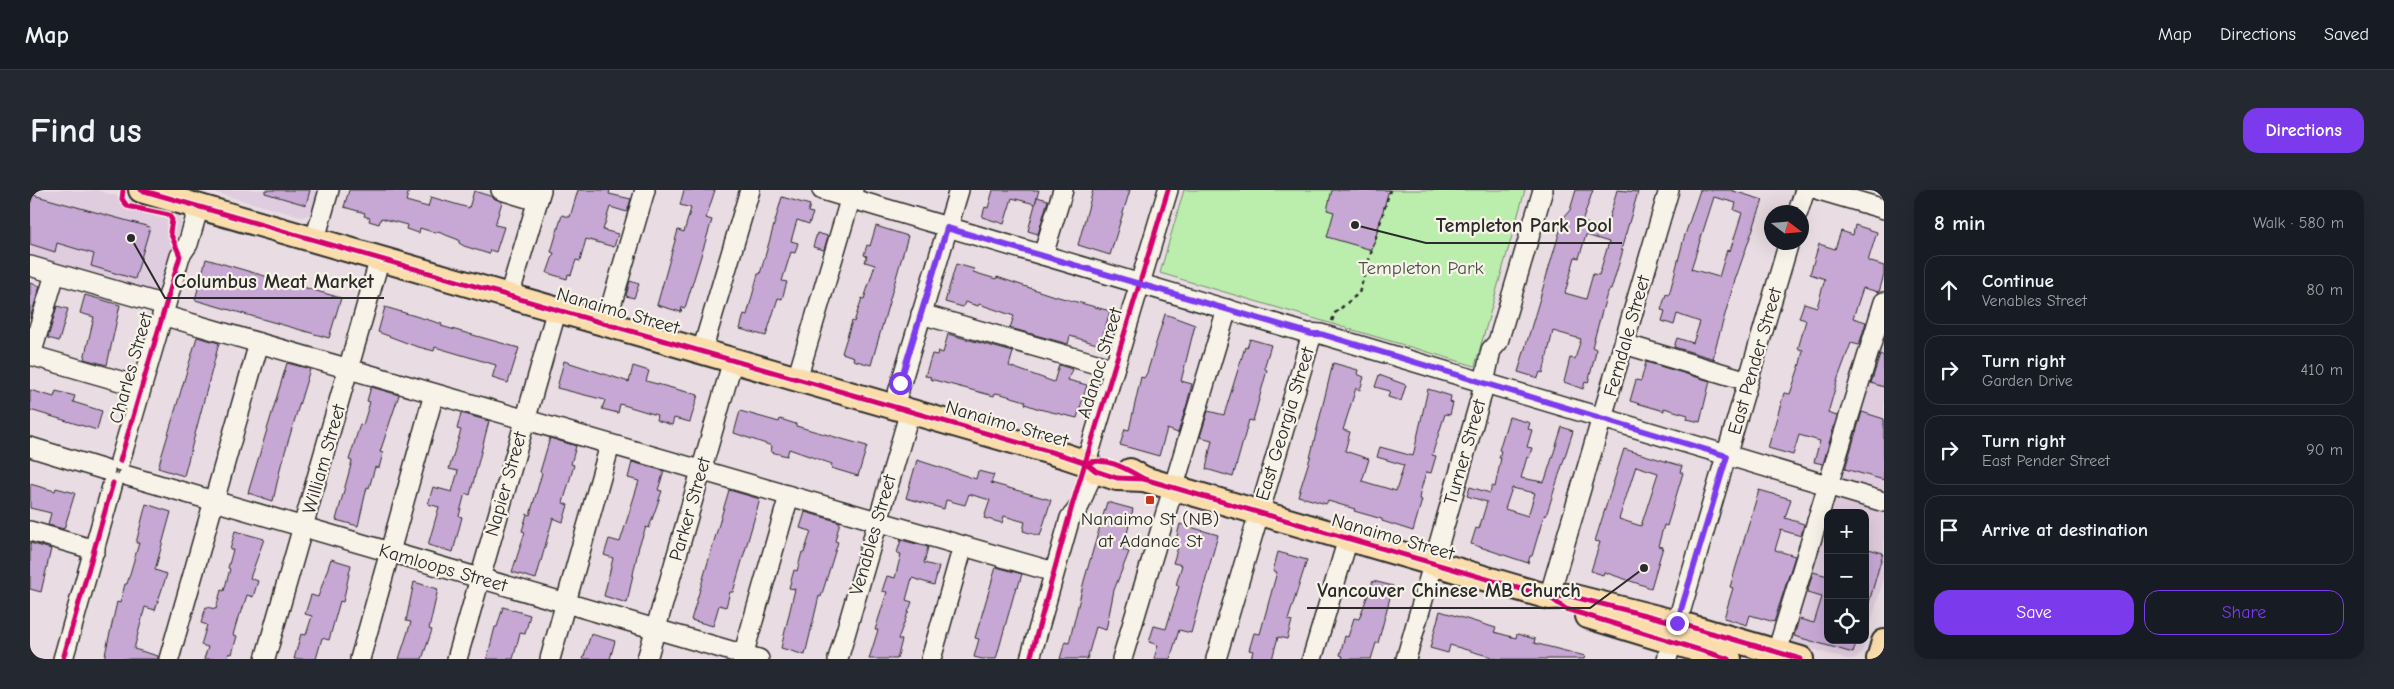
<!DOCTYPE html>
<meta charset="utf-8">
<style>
:root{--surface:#171b24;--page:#242831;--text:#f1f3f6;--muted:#9ea1a6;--line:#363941;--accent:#7c3aed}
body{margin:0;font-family:"Comic Neue",sans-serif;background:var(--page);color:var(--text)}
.controls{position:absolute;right:15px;bottom:15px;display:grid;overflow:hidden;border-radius:10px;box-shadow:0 5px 20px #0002}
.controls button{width:45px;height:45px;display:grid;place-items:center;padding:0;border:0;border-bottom:1px solid var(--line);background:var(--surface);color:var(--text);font:25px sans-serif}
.compass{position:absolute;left:1734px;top:15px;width:45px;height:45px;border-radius:50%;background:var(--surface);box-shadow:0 5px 20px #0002;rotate:106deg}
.stop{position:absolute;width:15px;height:15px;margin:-11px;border:4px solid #7c3aed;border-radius:50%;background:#fff}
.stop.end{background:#7c3aed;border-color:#fff;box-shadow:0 1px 5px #0008}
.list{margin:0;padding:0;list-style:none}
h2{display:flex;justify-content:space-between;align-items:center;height:65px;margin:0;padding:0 20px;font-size:21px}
h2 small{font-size:16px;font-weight:400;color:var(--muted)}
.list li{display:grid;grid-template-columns:32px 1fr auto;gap:15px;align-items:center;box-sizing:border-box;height:70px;margin:0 10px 10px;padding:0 10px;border:1px solid var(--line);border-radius:15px}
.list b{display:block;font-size:19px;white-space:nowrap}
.list p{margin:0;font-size:16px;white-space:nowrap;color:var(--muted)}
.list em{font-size:16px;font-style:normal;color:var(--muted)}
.actions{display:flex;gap:10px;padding:15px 20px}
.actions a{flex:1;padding:11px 0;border:1px solid var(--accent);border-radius:15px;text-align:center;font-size:18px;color:var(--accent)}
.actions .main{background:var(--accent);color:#fff}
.icon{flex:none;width:28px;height:28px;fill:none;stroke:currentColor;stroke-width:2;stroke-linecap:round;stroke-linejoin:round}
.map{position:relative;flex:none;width:1854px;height:469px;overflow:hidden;border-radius:15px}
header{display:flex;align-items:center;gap:30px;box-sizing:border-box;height:70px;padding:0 25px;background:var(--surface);border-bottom:1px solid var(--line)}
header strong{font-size:24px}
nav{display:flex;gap:28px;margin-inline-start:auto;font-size:18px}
.intro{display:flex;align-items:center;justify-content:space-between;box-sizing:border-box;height:120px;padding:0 30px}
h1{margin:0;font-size:35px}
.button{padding:12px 22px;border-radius:15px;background:var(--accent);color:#fff;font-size:18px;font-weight:700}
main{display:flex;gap:30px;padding:0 30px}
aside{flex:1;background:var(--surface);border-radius:15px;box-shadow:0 5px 20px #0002}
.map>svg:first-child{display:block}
</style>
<header>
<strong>Map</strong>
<nav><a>Map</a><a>Directions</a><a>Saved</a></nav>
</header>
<div class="intro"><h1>Find us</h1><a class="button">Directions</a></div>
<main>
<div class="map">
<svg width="1854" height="469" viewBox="0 0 1854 469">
<rect width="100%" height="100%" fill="#e9dce2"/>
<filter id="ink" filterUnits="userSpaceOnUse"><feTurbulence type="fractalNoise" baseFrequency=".02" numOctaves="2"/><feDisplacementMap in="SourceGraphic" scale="10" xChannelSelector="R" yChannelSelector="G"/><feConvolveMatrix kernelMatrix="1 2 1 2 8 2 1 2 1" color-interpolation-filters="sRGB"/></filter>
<g filter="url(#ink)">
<g fill="#dfccde" fill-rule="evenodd">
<polygon points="0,0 41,0 50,2 66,0 148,25 151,33 147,49 142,55 127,104 0,72"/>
<polygon points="177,0 290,0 284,20 281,24 272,27"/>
<polygon points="1854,112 1854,300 1800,284"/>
<path d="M1803,307L1854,322V388L1832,463L1826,469H1817L1761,453L1756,446L1752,444L1792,313L1795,314L1799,308ZM1798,323H1835V450H1798Z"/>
</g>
<polygon fill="#bbedad" stroke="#738c6c" points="1154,0 1495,0 1445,176 1130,83"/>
<g fill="#c7a8d4" stroke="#2b2b2b" fill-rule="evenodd">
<polygon points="235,0 280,0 276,15 235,3"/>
<polygon points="319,0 379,0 376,11 398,17 401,7 439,18 444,1 463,7 472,12 465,35 474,37 466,62 460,60 459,64 434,56 429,53 429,50 408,42 406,43 390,38 389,43 376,39 377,35 351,28 349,34 339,31 340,28 334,26 335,23 314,17"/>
<polygon points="548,0 580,0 579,4 601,9 597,22 580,17 573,40 588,44 584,57 556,49 550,71 546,70 541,85 538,84 537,89 517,83 524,63 521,62 532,25 540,27"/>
<polygon points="654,0 685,0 676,28 682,30 655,118 652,117 651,122 627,115 648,40 654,42 661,18 650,15"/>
<polygon points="963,0 1009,0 1005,14 982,8 974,34 952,27 955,17 958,18"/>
<polygon points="1063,0 1100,0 1080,65 1048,55"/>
<polygon points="1302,0 1359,0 1342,60 1297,47 1304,22 1297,20"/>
<path d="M1546,0H1563L1552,32L1576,39L1587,0L1608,2L1591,60H1593L1581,100H1579L1576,107L1562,157L1566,159L1565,166L1558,193L1555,192L1553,199L1534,192L1540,168L1545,169L1551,149L1523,141L1513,183L1510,182L1508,188L1488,182L1529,44L1535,26L1540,20ZM1556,45L1579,52L1569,85L1563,84L1556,109L1535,103L1545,67L1549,68Z"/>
<path d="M1670,0H1700L1733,10L1705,90L1685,159L1683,168L1685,169L1644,157L1647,148L1663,153L1670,132L1647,124L1644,135L1632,131L1635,121L1631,120L1636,104L1639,105L1654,48ZM1684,7L1706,13L1704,20L1712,23L1700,61L1697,60L1689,87L1661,79Z"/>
<polygon points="3,5 120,37 105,89 61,76 64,64 27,53 25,62 0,54 0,16"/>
<polygon points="752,7 780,15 778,22 783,23 779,34 767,30 761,51 768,53 765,63 761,62 752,91 757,92 752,109 748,108 736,146 710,139 714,124 717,125 728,84 730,84"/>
<polygon points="1007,7 1018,10 1008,44 998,41"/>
<polygon points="1825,35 1847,42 1838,71 1854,76 1854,85 1849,102 1833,98 1823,128 1836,132 1829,155 1821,153 1808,188 1798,223 1807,226 1793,274 1784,272 1790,251 1769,245 1763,265 1738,258 1754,203 1760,204 1770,174 1773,160 1768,159 1776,130 1769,128 1774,113 1787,117 1795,89 1780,84 1789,54 1805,59 1811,41 1823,45"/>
<polygon points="846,36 878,46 841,175 823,170 824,167 812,163 822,131 824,132 832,108 834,109 845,75 835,72 837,66 834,65 837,55 840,56"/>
<polygon points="787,43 798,46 794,60 783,57"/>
<polygon points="176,69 311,108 299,148 165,110"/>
<polygon points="926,74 944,79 943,82 966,89 967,87 1021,105 1080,121 1070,155 1040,146 1038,154 980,138 984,126 949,114 948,116 935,112 933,117 915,112"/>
<polygon points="600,91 609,94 604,108 596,106"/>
<polygon points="0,93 10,96 0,129"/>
<polygon points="55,105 90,115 77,175 54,169 64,127 50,123"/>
<polygon points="27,116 38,119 29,151 18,148"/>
<polygon points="355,117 412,134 411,136 489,158 478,193 462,188 466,175 405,157 404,161 385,156 348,142"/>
<polygon points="1135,124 1165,135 1151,191 1162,194 1157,214 1148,243 1137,239 1129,266 1090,255 1095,239 1099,240 1111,187 1114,188 1117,183"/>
<polygon points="918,144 983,162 979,176 1024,192 1029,175 1042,179 1038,190 1057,195 1047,228 1009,219 995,214 996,212 992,210 971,204 965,203 964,206 900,189 901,187 895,186 902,164 907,165 908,161 913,163"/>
<polygon points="167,147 189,153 154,286 128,278"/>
<polygon points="1220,149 1241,155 1235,175 1235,179 1237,180 1223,231 1219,230 1203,287 1176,279 1182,250 1170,247 1178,221 1194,225 1215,157 1217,158"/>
<polygon points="1850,165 1854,166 1854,197 1841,193"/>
<polygon points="534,171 599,192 603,176 619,181 616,191 668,205 660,232 644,228 642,235 626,230 627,225 590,214 588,223 572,219 575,210 527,198"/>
<polygon points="1616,172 1680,191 1670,232 1657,229 1658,225 1634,218 1634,221 1600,211 1606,190 1611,191"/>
<polygon points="257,173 280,179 251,275 243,311 218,303"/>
<polygon points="1303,173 1328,180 1327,184 1334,187 1330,200 1326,198 1313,240 1320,242 1315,261 1339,269 1332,291 1366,301 1374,275 1347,267 1350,257 1383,266 1398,199 1421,206 1420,212 1423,213 1420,225 1415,224 1402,265 1406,266 1401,283 1396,282 1390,303 1389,309 1392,310 1383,341 1352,331 1352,329 1324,321 1325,319 1298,311 1296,314 1268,306 1280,268"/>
<polygon points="1349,185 1376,195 1371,211 1358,207 1360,201 1345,197"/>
<polygon points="341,197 369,205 350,262 353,263 349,278 345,277 339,298 337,297 328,336 306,330 322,271 319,270 324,254 330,234 333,235 340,212 337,211"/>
<polygon points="0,200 24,207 26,201 45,206 43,212 72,221 67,240 0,220"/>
<polygon points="710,221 749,232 750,229 766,234 766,236 837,256 828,286 801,278 802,274 759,259 757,266 741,262 742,256 704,243"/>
<polygon points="1832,222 1854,229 1854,290 1815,279"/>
<polygon points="431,223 459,231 440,305 435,303 429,326 432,327 423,362 398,355 409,317 398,314 403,297 422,302 428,281 419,279 431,240 427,239"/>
<path d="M1479,227L1500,233L1498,239L1502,240L1497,257L1502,258L1499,268L1497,267L1491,288L1513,292L1515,290L1532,237L1543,241L1516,326L1514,325L1502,366H1500L1498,373L1441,354L1446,338L1449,339L1457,312L1437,306L1440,297L1460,303L1462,296L1465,297L1471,268H1469L1471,261L1469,260ZM1482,298L1505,303L1498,326L1475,319Z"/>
<polygon points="520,248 546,256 541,274 544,275 533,313 538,315 533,332 523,328 506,389 482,382 495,342 492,341 497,324 500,325 512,283 510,282"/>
<path d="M1594,259L1652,276L1650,282L1653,283L1637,336L1634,335L1628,356L1633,357L1621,398L1574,382L1573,385L1561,381L1570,352L1565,351ZM1606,276L1628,283L1611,336L1589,329Z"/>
<polygon points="887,270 946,289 948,281 964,285 961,293 1021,310 1010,346 993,341 995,332 974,326 972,333 954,328 960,310 939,304 935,315 916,310 914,319 876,308"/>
<polygon points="602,272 634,281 628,300 632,301 619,338 616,337 609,356 597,413 574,406 583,368 574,365 579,349 590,352 596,333 609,291 598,288"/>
<polygon points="0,294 25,301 26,298 45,303 34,339 18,335 21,323 0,318"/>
<polygon points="699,300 730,309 703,402 700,402 696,417 689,415 683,436 661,430"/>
<polygon points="1729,300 1761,309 1755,328 1774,334 1771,346 1751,340 1745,360 1765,366 1744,432 1720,425 1717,435 1694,428 1703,398 1700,397"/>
<polygon points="1077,312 1103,319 1093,360 1099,362 1084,400 1076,440 1066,437 1057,469 1030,469 1035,452 1039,453 1054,391"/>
<polygon points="116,314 141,322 125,380 137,384 125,420 115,417 104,459 128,466 128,469 74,469 87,412 90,413 95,394 97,394 109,353 106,353"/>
<polygon points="775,322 810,332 805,351 808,352 791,407 789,406 775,465 751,458 765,399 759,398 764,380 767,381 772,362 774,363 781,341 770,338"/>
<polygon points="1150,334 1188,345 1161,443 1149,440 1140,469 1124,469 1128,455 1119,452 1124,436 1136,439 1149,396 1146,395 1152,375 1143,373 1149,354 1145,353"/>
<polygon points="205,341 234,349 220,388 228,391 223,407 217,405 211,424 209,424 203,445 207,446 202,464 199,463 197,469 174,469 178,457 171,455 177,435 171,433 176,417 186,419 191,400 194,401 200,379 198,378 203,360 200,360"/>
<polygon points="871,350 898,357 894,373 909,377 904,395 882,388 876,410 882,412 868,449 872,450 867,469 839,469 848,440 845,440 857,402 852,401 857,386 865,388 871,364 867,363"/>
<polygon points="0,353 21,359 11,402 0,399"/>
<polygon points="1835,358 1853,363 1838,416 1835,416"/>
<polygon points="1248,362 1277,370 1258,430 1262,431 1257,449 1248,447 1242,469 1221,469 1223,461 1219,460 1224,443 1230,444 1247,382 1243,381"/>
<polygon points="301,369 321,375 313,412 310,411 299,450 292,448 286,469 264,469 271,444 276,445 282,426 275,424 281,405 288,407"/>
<polygon points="966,377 992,384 988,397 986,397 966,469 952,469 944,467 949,449 945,448"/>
<polygon points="1783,382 1798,386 1798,450 1827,450 1823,463 1764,446 1769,429 1784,433 1792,407 1777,403"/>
<polygon points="1343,391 1363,396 1348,453 1346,453 1341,469 1312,469 1313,466 1310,465 1315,446 1318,447 1324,428 1329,429"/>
<polygon points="384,392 408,399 399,439 402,440 392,469 369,469 381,432 376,431"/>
<polygon points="473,417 500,425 495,444 490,443 483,469 457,469 465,437 467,437"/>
<polygon points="1410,421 1466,438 1464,442 1486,448 1487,444 1505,449 1504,453 1555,466 1554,469 1468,469 1420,455 1418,463 1400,458"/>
<polygon points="561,444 585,451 580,469 553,469"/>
</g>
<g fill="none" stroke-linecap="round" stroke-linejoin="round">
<defs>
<g id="minor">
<polyline points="471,0 507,11"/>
<polyline points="792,0 1277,143 1291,144 1854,312"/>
<polyline points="1789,0 1854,19"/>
<polyline points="1768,22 1775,0"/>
<polyline points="285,49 299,0"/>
<polyline points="1013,65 1033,0"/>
<polyline points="0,76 135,115"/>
<polyline points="479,106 511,0"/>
<polyline points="891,124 1084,179"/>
<polyline points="132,125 1024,382"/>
<polyline points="576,133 615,0"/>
<polyline points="1594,154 1718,191"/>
<polyline points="672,161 720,0"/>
<polyline points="0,165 111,197"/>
<polyline points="1,165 25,84"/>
<polyline points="767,189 823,0"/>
<polyline points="864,216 929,0"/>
<polyline points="0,257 75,280"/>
<polyline points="90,271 150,66 158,54 169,16"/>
<polyline points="1056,273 1138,0"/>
<polyline points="98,286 729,469"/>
<polyline points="0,341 65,360"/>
<polyline points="1519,407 1639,0"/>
<polyline points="1647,433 1759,52"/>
<polyline points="1747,462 1854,112"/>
<polyline points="33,469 83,293"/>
<polyline points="139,469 229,153"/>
<polyline points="235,469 350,68"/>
<polyline points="330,469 404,204"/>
<polyline points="427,469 527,119"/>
<polyline points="520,469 580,255"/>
<polyline points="617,469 703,170"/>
<polyline points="712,469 759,306"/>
<polyline points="808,469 880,221"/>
<polyline points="901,469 933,356"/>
<path d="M1000,469L1040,328C1056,313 1052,297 1066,281"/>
<polyline points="1092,469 1197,119"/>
<polyline points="1186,469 1282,144"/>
<polyline points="1282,469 1318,349"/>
<polyline points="1376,469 1451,207 1461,160 1468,152 1513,0"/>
<polyline points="1637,469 1642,451"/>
</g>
<g id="major">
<polyline points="111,0 1035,266 1056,273 1066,281 1087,288 1114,289"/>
<polyline points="1100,281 1114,289 1519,407 1540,406 1647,433 1771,469"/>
<polyline points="1558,426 1699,469"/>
<polyline points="1849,469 1854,452"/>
</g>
</defs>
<use href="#minor" stroke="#2b2b2b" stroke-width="22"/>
<use href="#major" stroke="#2b2b2b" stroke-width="28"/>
<polyline stroke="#2b2b2b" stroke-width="2.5" stroke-dasharray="4 4" stroke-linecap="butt" points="1302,131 1305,123 1329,103 1360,0"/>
<use href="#minor" stroke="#f7f3e8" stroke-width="19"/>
<use href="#major" stroke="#faddab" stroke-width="24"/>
<defs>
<g id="cycleway">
<polyline points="111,0 1035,266 1056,273 1066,281 1087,288 1114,289"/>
<polyline points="90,271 150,66 140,42 142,30 139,25 97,16 92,9 93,0"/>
<path d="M1056,273C1078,267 1095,278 1114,289L1519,407L1540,406L1647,433L1771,469"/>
<polyline points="1519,407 1536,419 1699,469"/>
<polyline points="33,469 83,293"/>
<polyline points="1000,469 1042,316 1138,0"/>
</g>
</defs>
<use href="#cycleway" stroke="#f7f3e8" stroke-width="8"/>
<use href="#cycleway" stroke="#d6006c" stroke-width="5"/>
</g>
</g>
<g fill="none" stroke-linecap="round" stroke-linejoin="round" filter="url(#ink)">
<polyline stroke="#7c3aed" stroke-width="6" points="870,193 917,38 1282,144 1291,144 1697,266 1647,433"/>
</g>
<rect fill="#c8321e" stroke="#f7f3e8" stroke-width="2" x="1115" y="305" width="10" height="10" rx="2.5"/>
<g text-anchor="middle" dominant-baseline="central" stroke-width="4.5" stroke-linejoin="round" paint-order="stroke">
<g font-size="19" fill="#485245" stroke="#f7f3e8">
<text x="1391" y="78">Templeton Park</text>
</g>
<g font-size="19" fill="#2b2b2b" stroke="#f7f3e8">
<text transform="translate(588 121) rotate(16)">Nanaimo Street</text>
<text transform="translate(1597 146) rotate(-74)">Ferndale Street</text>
<text transform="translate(1725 171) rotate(-74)">East Pender Street</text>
<text transform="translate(1070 173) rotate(-73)">Adanac Street</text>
<text transform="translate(101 178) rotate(-74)">Charles Street</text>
<text transform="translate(977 234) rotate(16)">Nanaimo Street</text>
<text transform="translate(1255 234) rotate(-73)">East Georgia Street</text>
<text transform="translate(1435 262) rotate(-74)">Turner Street</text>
<text transform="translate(294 269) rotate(-74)">William Street</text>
<text transform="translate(476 294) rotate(-74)">Napier Street</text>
<text transform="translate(660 319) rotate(-74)">Parker Street</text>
<text transform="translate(843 345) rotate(-74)">Venables Street</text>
<text transform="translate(1363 347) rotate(16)">Nanaimo Street</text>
<text transform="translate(413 378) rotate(16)">Kamloops Street</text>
</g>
<g font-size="19" fill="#2b2b2b" stroke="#f7f3e8">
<text x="1120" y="329">Nanaimo St (NB)<tspan x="1120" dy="22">at Adanac St</tspan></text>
</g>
</g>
<path fill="none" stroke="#2b2b2b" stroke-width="2" d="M1325 35L1396 53H1592M101 48L135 108H354M1614 378L1560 418H1277"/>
<g fill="#2b2b2b" stroke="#f7f3e8" stroke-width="2">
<circle cx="1325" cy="35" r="5"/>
<circle cx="101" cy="48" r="5"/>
<circle cx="1614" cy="378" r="5"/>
</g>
<g font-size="20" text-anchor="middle" font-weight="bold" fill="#2b2b2b" stroke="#f7f3e8" stroke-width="4.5" stroke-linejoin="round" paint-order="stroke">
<text x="1494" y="42">Templeton Park Pool</text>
<text x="244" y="98">Columbus Meat Market</text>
<text x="1419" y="407">Vancouver Chinese MB Church</text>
</g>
</svg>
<div class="controls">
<button>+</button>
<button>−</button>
<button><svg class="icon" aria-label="locate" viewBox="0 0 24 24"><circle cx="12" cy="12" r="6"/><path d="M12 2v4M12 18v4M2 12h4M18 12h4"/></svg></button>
</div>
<svg class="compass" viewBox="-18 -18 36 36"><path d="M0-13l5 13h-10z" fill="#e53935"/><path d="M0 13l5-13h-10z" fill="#9ea1a6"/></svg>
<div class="stop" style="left:870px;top:193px"></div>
<div class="stop end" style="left:1647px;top:433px"></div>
</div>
<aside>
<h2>8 min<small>Walk · 580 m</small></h2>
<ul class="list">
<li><svg class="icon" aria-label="ahead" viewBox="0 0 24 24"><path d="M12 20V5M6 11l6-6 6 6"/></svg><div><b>Continue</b><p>Venables Street</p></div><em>80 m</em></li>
<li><svg class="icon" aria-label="right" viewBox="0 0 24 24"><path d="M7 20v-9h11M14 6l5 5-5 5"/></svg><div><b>Turn right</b><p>Garden Drive</p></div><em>410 m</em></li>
<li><svg class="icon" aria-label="right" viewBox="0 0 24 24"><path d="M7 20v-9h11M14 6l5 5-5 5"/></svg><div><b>Turn right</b><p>East Pender Street</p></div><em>90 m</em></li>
<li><svg class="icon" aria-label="arrive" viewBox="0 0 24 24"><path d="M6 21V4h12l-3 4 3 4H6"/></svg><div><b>Arrive at destination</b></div></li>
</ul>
<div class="actions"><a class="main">Save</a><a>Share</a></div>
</aside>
</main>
